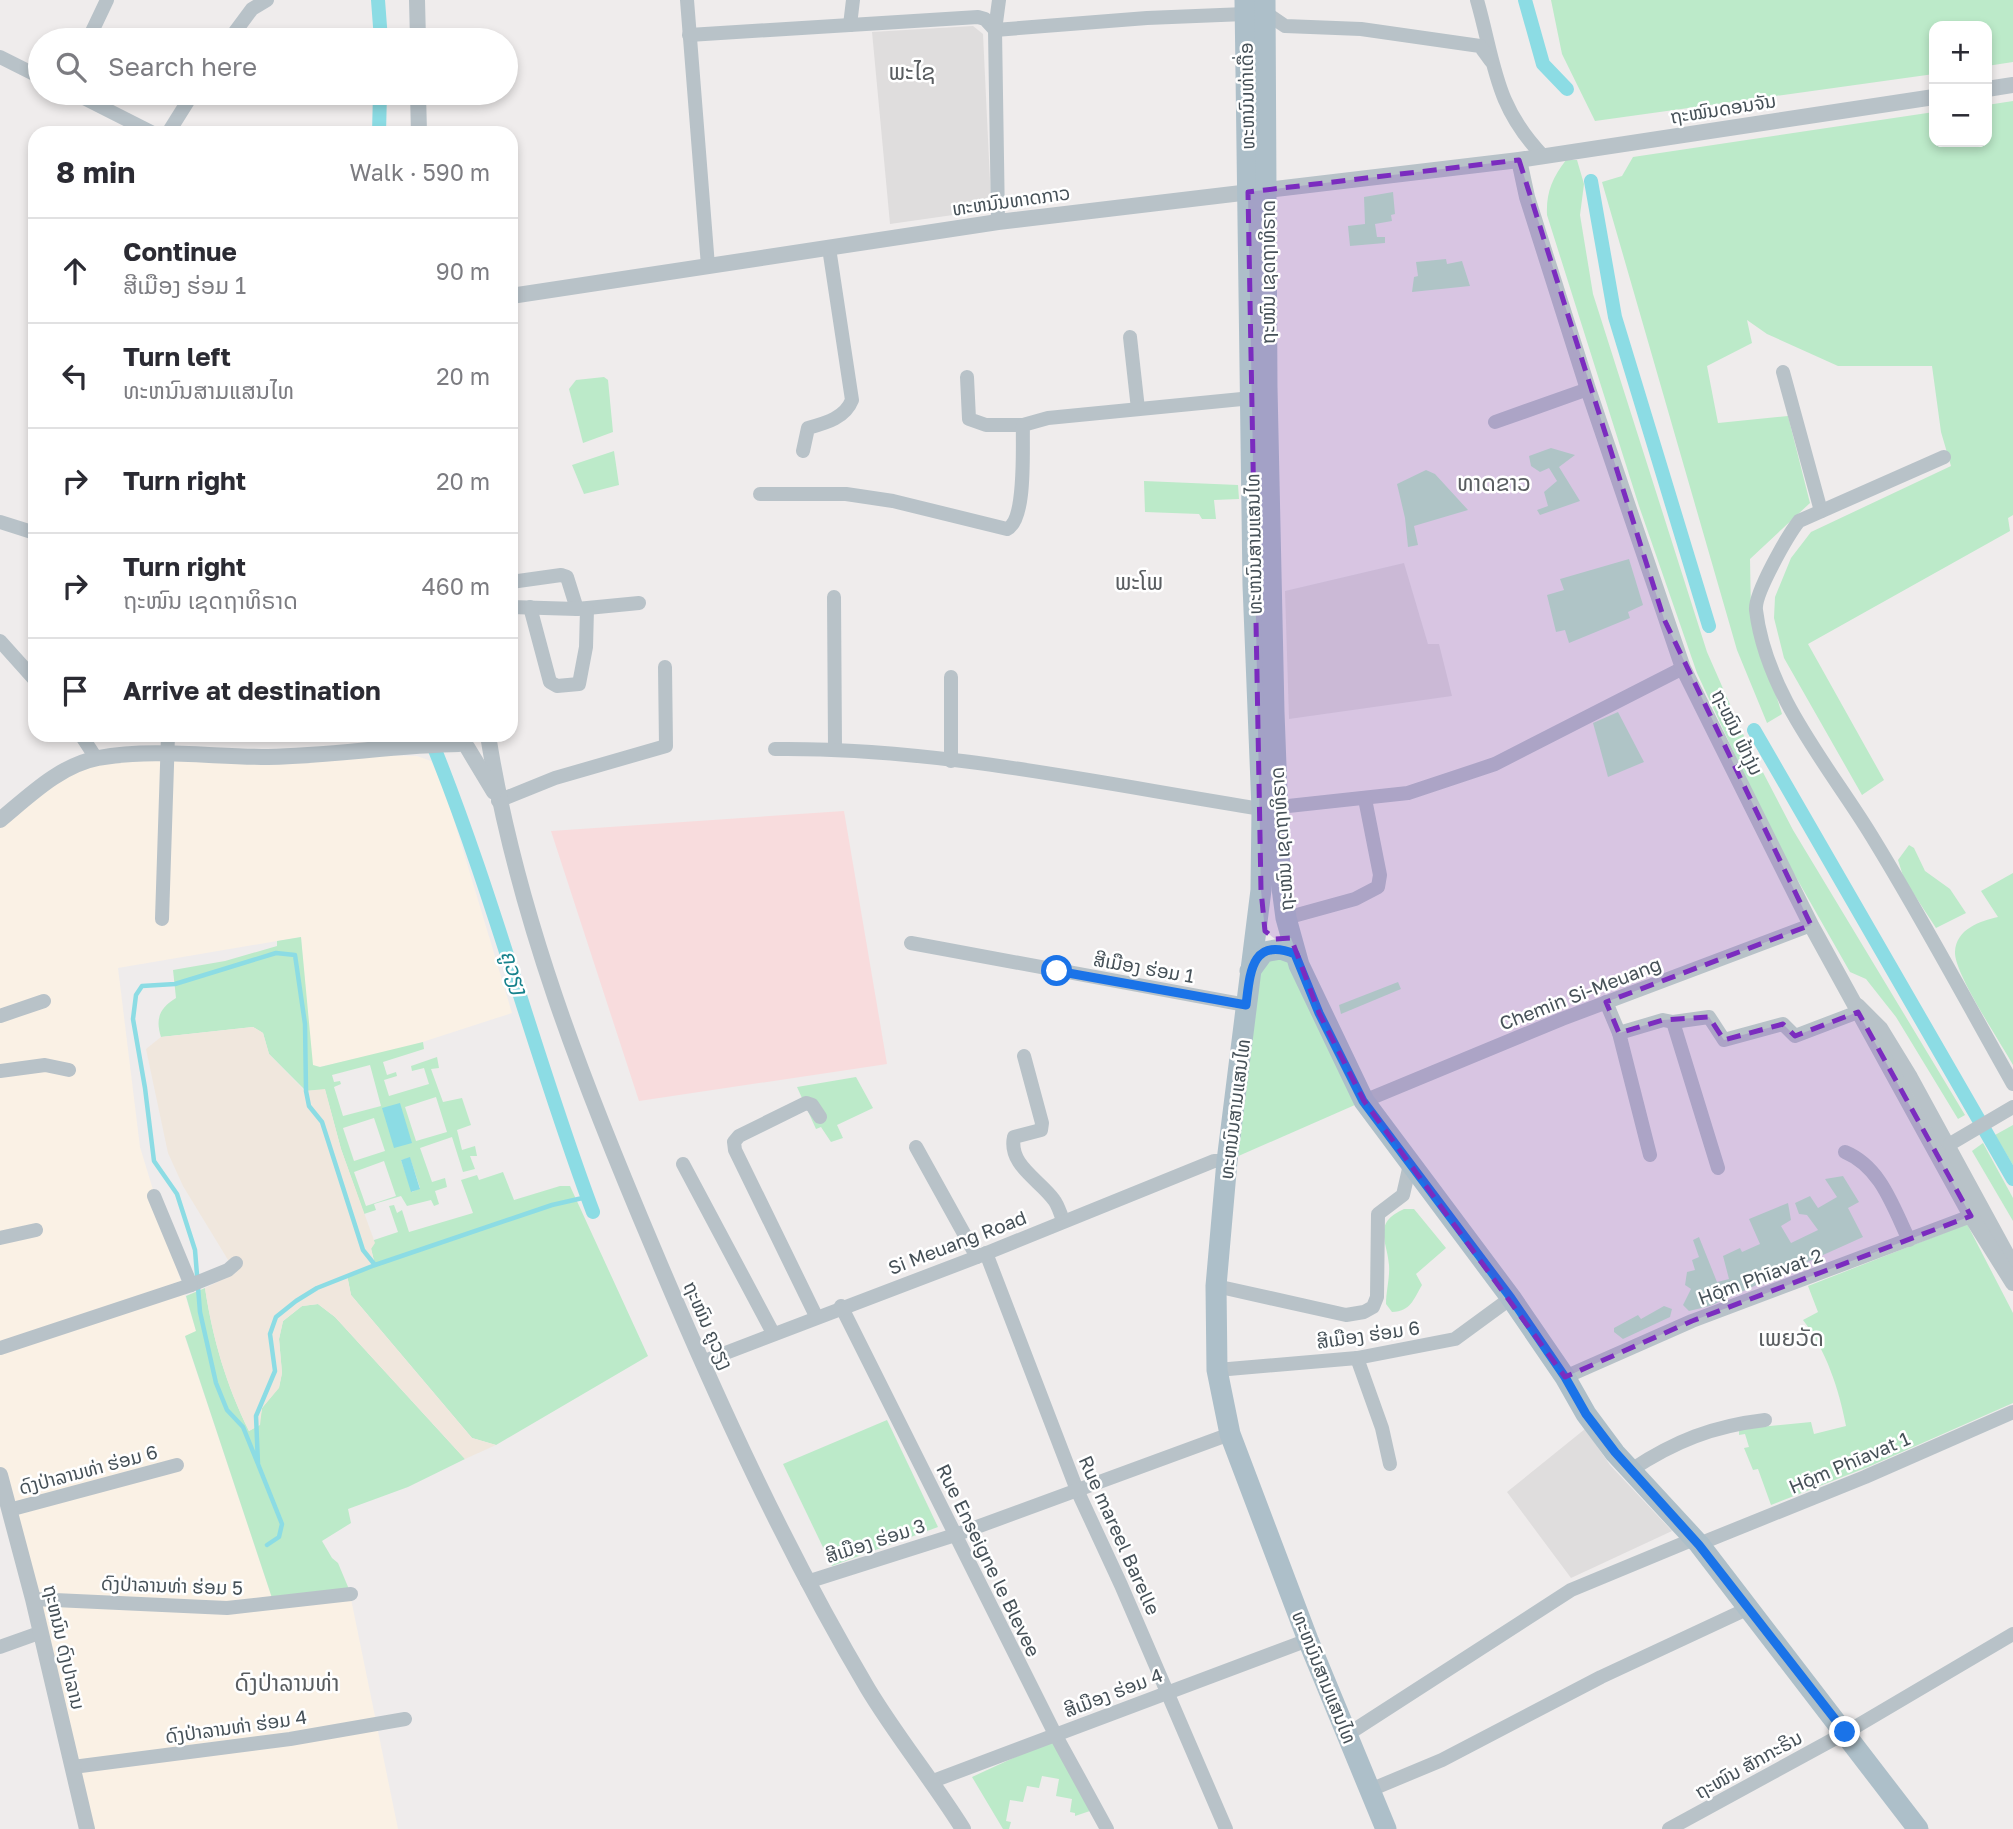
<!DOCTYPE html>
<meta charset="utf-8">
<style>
:root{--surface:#fff;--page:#f2f2f3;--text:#2b2b33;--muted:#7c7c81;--line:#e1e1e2}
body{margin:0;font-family:"Golos Text","Noto Sans Lao",sans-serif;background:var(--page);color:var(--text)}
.controls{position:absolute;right:21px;top:21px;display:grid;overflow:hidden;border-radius:14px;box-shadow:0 4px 10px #0003}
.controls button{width:63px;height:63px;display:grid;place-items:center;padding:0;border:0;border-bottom:2px solid var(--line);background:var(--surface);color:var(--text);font:35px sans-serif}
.stop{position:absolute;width:21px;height:21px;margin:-16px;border:5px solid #1a73e8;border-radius:50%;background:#fff}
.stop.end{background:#1a73e8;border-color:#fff;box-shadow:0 2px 7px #0008}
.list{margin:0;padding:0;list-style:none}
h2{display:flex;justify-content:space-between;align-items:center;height:91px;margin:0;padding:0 28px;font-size:30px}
h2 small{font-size:23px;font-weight:400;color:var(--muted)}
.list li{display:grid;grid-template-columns:46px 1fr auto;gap:21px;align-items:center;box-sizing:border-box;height:105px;padding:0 28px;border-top:2px solid var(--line)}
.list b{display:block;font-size:26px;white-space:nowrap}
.list p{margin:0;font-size:23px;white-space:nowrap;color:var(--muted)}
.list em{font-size:23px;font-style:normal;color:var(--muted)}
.icon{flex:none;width:38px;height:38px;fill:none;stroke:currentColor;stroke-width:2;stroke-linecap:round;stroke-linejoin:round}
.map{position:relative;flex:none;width:2013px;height:1829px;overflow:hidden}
.search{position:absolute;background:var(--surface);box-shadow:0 4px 10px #0003;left:28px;top:28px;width:490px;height:77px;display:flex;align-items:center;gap:18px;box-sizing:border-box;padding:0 24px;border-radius:38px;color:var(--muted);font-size:26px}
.panel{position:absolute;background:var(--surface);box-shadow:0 4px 10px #0003;left:28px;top:126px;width:490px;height:616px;border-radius:21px}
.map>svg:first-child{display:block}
</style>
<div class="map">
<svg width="2013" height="1829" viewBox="0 0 2013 1829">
<rect width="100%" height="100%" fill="#efecec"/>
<polygon fill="#faf1e5" points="332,754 417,756 431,761 444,787 512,1013 404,1048 319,1067 312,1065 301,937 118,968 140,1147 196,1331 185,1337 274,1604 350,1594 398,1829 83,1829 0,1488 0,820 96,758"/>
<g fill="#dfdddd">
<polygon points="973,26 983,34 991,202 981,211 890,224 872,32"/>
<polygon points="1404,563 1428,644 1439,644 1452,696 1289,719 1285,591"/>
<polygon points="1585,1429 1610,1465 1672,1531 1571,1578 1507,1492"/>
</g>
<polygon fill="#f8dcdd" points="844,811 887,1064 639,1101 551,831"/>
<g fill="#bceac9" fill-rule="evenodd">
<polygon points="1551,0 2013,0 2013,62 1987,66 1987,26 1934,26 1934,74 1595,121 1562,54"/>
<polygon points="2013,101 2013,515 2008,518 2010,531 1808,644 1884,780 1862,795 1784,658 1774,618 1775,597 1791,558 1811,532 1951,466 1941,432 1932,366 1838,366 1767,334 1747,320 1752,343 1707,366 1718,423 1788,416 1810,503 1750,559 1751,615 1782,714 1767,723 1737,650 1602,182 1622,176 1633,157 1934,112 1934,142 1987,142 1987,105"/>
<path d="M1566,160H1577L1584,184L1580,215L1593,294L1707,652L1743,734L1793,830L1965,1115L1958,1119L1896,1017L1866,979L1850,972L1772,835L1697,673L1639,506L1547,215C1546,193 1552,178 1566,160Z"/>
<polygon points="1393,192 1395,214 1391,215 1392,221 1375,224 1377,237 1385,237 1385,243 1350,246 1348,226 1365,224 1364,197"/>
<polygon points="1446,259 1447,264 1462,261 1470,286 1412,292 1414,277 1418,276 1416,262"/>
<polygon points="604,377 608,380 613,432 583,443 569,389 576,380"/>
<polygon points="1551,448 1575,455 1559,467 1580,501 1540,515 1537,510 1548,506 1544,492 1557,481 1549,468 1540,472 1531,466 1529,456"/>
<polygon points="614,451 619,485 584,494 572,465"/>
<polygon points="1426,470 1435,474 1468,510 1414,526 1418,545 1408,547 1405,518 1397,484"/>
<polygon points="1144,481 1238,485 1239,499 1214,500 1216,519 1202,519 1199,514 1145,512"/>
<polygon points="1629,559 1643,605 1628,612 1630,618 1569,643 1565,630 1556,632 1547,595 1564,590 1560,579"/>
<polygon points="1618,712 1644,762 1608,777 1593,723"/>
<polygon points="1909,845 1914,848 1925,871 1950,889 1966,913 1936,928 1904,879 1898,860"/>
<path d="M2013,873V1065C2001,1043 1954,973 1955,952C1956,929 1980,921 1998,917L1981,891Z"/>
<path d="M301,937L313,1065L320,1067L423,1042L424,1049L383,1062L387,1075L396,1072L397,1076L384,1080L389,1096L429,1084L424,1068L412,1071L411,1066L437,1057L439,1068L431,1069L443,1102L462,1098L471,1125L457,1130L462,1150L475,1146L477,1156H470L475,1169L463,1172L452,1137L420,1148L432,1182L445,1178L447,1187L435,1191L439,1204L434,1206L431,1200L407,1206L401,1196L374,1204L376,1210L364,1214L341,1149L325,1090L306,1091L269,1054L263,1033L253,1027L161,1037C155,1018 160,1008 176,998L173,970L225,961L277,946V941ZM370,1065L381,1106L343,1116L334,1087L341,1084L340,1081L334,1082L332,1075ZM436,1097L447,1132L416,1141L405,1107ZM374,1118L385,1151L354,1161L343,1128ZM410,1158L420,1188L412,1192L401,1160ZM384,1161L396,1196L366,1206L354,1172Z"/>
<polygon points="1281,950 1364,1101 1227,1161 1250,971"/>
<polygon points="1398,982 1401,989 1341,1014 1339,1005"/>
<polygon points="856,1077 873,1108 837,1125 843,1138 831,1142 821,1127 816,1129 797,1087"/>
<polygon points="2013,1125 2013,1165 1995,1135"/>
<polygon points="1983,1143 2013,1198 2013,1221 1972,1151"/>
<polygon points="503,1172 514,1200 560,1186 570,1186 648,1356 496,1445 472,1438 351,1295 347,1275 375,1265 371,1248 374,1240 398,1232 389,1206 394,1205 397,1213 402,1210 409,1232 473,1213 461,1180 477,1175 479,1180"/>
<polygon points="1843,1176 1859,1202 1848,1208 1863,1237 1710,1306 1689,1311 1683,1305 1691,1289 1685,1285 1687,1272 1695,1270 1692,1260 1699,1257 1693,1240 1699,1237 1717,1282 1729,1279 1723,1256 1740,1248 1742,1252 1760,1244 1749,1219 1788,1203 1791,1220 1781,1226 1791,1243 1818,1230 1807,1215 1799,1214 1795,1203 1810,1196 1818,1208 1837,1197 1825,1179"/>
<path d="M1404,1209H1414L1446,1248L1416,1274L1422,1285C1413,1300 1411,1311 1392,1312L1386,1304C1386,1292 1390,1277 1389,1265C1387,1240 1372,1223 1404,1209Z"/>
<path d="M1967,1224L2013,1313V1403L1868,1467L1771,1505L1758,1469L1753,1470L1744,1448L1749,1447L1745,1434L1739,1435V1429L1811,1422L1814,1434L1846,1426C1839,1389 1826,1350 1803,1320L1818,1312L1808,1286Z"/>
<path d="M205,1288C213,1340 226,1384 249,1431L259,1425L262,1408L279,1387L282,1373L279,1339L283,1321L302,1306L318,1304L335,1317L465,1459L408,1487L348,1509L351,1523L322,1541L332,1558L338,1563L351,1594L274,1604L185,1336L196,1331L186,1296Z"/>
<polygon points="1664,1306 1672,1309 1670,1317 1623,1339 1614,1332 1614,1328 1638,1315 1641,1319"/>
<polygon points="887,1420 938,1527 832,1566 783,1464"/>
<polygon points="1052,1740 1093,1810 1075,1816 1075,1813 1070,1812 1072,1799 1056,1796 1059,1779 1042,1776 1039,1788 1027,1786 1023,1802 1010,1800 1006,1821 1011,1822 1009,1829 1003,1829 972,1777"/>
</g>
<path fill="#f0e7dd" d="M253,1027L263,1033L269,1054L305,1091L325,1089L341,1149L375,1243L371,1249L375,1265L347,1275L351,1295L472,1438L496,1445L465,1459L335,1317L318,1304L302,1306L283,1321L279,1339L282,1373L279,1388L262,1408L260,1425L249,1431C226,1384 213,1340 205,1288L236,1273L183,1186L168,1153L146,1049L161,1037Z"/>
<g fill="#8cdce4">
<polygon points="400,1103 412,1143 394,1148 382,1108"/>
<polygon points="410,1157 420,1189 411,1192 401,1160"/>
</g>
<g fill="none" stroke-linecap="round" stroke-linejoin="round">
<g stroke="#8cdce4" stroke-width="4.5">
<polyline points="375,1265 552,1205 587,1197"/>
<polyline points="258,1464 243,1427 227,1410 216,1383 200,1312 195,1250 177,1194 154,1161 145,1088 133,1019 136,995 142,986 175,984 276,953 295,955 305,1024 306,1091 309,1106 322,1122 363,1250 375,1265 317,1288 296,1301 276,1317 270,1334 275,1371 256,1416 258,1464 282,1524 279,1537 267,1545"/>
</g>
<g stroke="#8cdce4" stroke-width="14">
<polyline points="378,0 381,40"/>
<polyline points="1525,0 1543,64 1567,89"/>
<polyline points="379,133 380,93"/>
<polyline points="1591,181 1615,317 1709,626"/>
<polyline points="1754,730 2013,1179"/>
<path d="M429,735C493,891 534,1055 593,1212"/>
</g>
<g stroke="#b8c2c8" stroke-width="14">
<polyline points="687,0 708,266"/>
<path d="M1477,0C1495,63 1494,105 1543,156"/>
<polyline points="1266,13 1285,26 1361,29 1480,46 1491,61"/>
<polyline points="850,25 853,0"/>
<polyline points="689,35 978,17 985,19 995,30 1147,18 1245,14"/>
<polyline points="88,40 107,0"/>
<polyline points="229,40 252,9 267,0"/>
<polyline points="0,57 40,77"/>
<polyline points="74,93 153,133"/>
<polyline points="168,133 193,93"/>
<polyline points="998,222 995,30 999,0"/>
<polyline points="1130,337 1138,409"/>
<polyline points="1783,372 1821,511"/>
<polyline points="967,377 969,419 986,425 1023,425"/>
<polyline points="1495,422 1588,389"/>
<path d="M803,451L808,428C826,423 845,418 852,400L829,248"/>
<path d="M1944,457L1799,521C1788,535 1754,594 1756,610C1766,694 1828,765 1871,835C1921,916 1966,1001 2013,1084"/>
<path d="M760,494H846L893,501L1007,529C1027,520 1022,446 1023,425L1048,418L1252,398"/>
<polyline points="0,522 35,533"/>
<polyline points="511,582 561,575 567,577 577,609"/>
<polyline points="834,597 835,748"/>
<polyline points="511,607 577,609 639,603"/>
<polyline points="530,607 550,682 557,686 579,684 586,647 587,609"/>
<polyline points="0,641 35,680"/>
<polyline points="81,735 96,758"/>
<path d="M775,749C938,747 1102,784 1262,809"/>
<polyline points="951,761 951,677"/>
<polyline points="498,801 555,778 666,746 665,667"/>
<polyline points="1279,807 1408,793 1495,764 1683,668"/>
<polyline points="1286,918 1355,899 1378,887 1380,875 1365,799"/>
<polyline points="162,919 168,735"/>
<polyline points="911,943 1246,1005"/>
<polyline points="1606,1002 1619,1033 1650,1155"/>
<polyline points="1858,1005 1881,1028 1911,1077 2013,1264"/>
<polyline points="0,1016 44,1001"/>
<polyline points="1673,1022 1709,1017 1724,1040 1783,1024 1795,1036 1858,1012"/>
<polyline points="1619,1033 1663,1020 1673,1022 1718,1168"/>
<path d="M1024,1056L1042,1123L1041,1130L1014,1137C1008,1165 1040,1180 1054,1200C1058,1205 1060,1213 1063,1220"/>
<polyline points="0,1071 45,1065 69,1070"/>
<polyline points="1364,1101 1562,1019 1811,925"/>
<polyline points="1950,1144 2013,1107"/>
<polyline points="916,1147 977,1257"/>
<path d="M1845,1152C1881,1167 1893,1207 1909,1240"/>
<polyline points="683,1164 773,1333"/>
<polyline points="0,1238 36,1230"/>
<polyline points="986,1253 1077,1490 1121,1585 1226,1829"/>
<polyline points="191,1285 228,1270 236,1263"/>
<polyline points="1216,1286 1346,1315 1364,1312 1373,1307 1377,1297 1378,1214 1403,1195 1411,1160"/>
<polyline points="841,1306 1055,1734 1107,1829"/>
<polyline points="816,1316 735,1150 734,1142 739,1136 806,1103 812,1105 820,1117"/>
<polyline points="0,1348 191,1285 154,1196"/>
<polyline points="1357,1358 1382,1428 1390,1464"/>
<polyline points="702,1362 977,1257 1214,1161 1227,1161"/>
<polyline points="1217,1370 1357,1358 1455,1339 1511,1298"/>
<polyline points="1565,1377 1692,1321 1971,1216"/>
<path d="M1631,1470C1675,1441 1713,1426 1765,1420"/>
<polyline points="9,1510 177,1465"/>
<polyline points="1699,1544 1865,1477 2013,1412"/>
<polyline points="807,1582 955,1535 1230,1434"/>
<polyline points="33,1599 227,1608 351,1594"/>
<polyline points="0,1647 39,1633"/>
<polyline points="1348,1734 1571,1590 1694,1539"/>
<polyline points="73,1767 290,1739 405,1719"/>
<polyline points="933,1781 1308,1640"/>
<polyline points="1370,1790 1442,1760 1601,1677 1749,1608"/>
<polyline points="1669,1829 1845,1733 2013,1634"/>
</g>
<g stroke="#b8c2c8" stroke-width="16">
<polyline points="417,0 418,40"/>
<polyline points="1987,89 2013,85"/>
<polyline points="418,93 419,133"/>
<polyline points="1519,160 1527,197 1588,389 1683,668 1811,925 1971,1216 2013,1283"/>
<polyline points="511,296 998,222 1519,160 1934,97"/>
<path d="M488,735C516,913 584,1085 654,1250C717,1400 785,1549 868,1689C897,1737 933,1781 963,1829"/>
<polyline points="467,747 494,792"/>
<path d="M0,820C28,797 60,765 98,758C154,748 212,757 268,757C332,756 395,745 459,744"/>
<polyline points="0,1475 33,1599 87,1829"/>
</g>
<g stroke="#adbfc9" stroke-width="21">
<polyline points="1245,0 1253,585 1262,809 1261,890 1227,1161 1216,1286 1217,1370 1230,1434 1308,1640 1386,1829"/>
<polyline points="1265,0 1267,387 1274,712 1280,873 1286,918 1299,965 1364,1101 1511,1298 1565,1377 1586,1414 1615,1453 1699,1544 1918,1829"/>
<polyline points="1250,971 1264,952 1281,949 1295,954"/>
</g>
</g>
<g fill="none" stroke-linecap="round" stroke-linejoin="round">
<path stroke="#1a73e8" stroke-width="9" d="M1057,971L1246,1005C1250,974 1251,936 1295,954L1319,1013L1363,1101L1511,1298L1565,1377L1586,1414L1615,1452L1699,1545L1845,1732"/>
</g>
<path fill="#7b2cbf" fill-opacity="0.2" stroke="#7b2cbf" stroke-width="5" stroke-dasharray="14 9" stroke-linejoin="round" d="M1519,160L1664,619L1811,925L1606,1002L1619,1033L1663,1020L1709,1017L1724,1040L1783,1024L1795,1036L1858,1012L1971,1216L1692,1321L1565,1377L1364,1101L1319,1013L1291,938L1275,939L1265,931L1261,890L1248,192Z"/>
<g text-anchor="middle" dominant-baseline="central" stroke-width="5" stroke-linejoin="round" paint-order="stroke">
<g font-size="19" fill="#465158" stroke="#fff">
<text transform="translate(1246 96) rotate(-91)">ທະຫນົນທ່າເດື່ອ</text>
<text transform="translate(1723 108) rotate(-9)">ຖະໝົນດອນຈັນ</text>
<text transform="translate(1011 200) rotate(-8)">ທະຫນົນທາດກາວ</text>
<text transform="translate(1267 272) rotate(-90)">ຖະໜົນ ເຊດຖາທິຣາດ</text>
<text transform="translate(1253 544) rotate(-91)">ທະຫນົນສາມແສນໄທ</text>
<text transform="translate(1738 732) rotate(64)">ຖະໝົນ ຟ້າງຸ່ມ</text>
<text transform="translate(1281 839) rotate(-94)">ຖະໜົນ ເຊດຖາທິຣາດ</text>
<text transform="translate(1144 967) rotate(10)">ສີເມືອງ ຮ່ອມ 1</text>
<text transform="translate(1580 993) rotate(-21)">Chemin Si-Meuang</text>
<text transform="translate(1234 1109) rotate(-83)">ທະຫນົນສາມແສນໄທ</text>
<text transform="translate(957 1242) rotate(-21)">Si Meuang Road</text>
<text transform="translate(1760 1276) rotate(-20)">Hǭm Phīavat 2</text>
<text transform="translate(709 1325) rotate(66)">ຖະໜົນ ຄູວຽງ</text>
<text transform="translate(1368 1334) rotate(-8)">ສີເມືອງ ຮ່ອມ 6</text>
<text transform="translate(1849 1462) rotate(-23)">Hǭm Phīavat 1</text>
<text transform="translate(88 1469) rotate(-15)">ດົງປ່າລານທ່າ ຮ່ອມ 6</text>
<text transform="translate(1120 1535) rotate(66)">Rue mareel Barelle</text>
<text transform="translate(875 1540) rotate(-18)">ສີເມືອງ ຮ່ອມ 3</text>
<text transform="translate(989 1560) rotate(64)">Rue Enseigne le Blevee</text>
<text transform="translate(172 1585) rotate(2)">ດົງປ່າລານທ່າ ຮ່ອມ 5</text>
<text transform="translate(65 1647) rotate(77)">ຖະຫນົນ ດົງປາລານ</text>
<text transform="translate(1325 1677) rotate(68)">ທະຫນົນສາມແສນໄທ</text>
<text transform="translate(1113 1692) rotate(-21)">ສີເມືອງ ຮ່ອມ 4</text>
<text transform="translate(236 1726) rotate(-8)">ດົງປ່າລານທ່າ ຮ່ອມ 4</text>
<text transform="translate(1748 1764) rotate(-29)">ຖະໜົນ ສັກກະຣິນ</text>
</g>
<g font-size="21" font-style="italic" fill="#16828c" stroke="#fff">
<text transform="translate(515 972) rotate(72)">ຄູວຽງ</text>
</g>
<g font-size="23" fill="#595d60" stroke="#fff">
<text x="912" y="71">ພະໄຊ</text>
<text x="1494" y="482">ທາດຂາວ</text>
<text x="1139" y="581">ພະໂພ</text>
<text x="1791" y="1337">ເພຍວັດ</text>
<text x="287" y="1682">ດົງປ່າລານທ່າ</text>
</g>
</g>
</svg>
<div class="controls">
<button>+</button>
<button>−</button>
</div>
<div class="stop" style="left:1057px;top:971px"></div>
<div class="stop end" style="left:1845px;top:1732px"></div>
<div class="search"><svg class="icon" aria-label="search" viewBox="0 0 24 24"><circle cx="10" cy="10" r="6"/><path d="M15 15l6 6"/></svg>Search here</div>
<section class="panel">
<h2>8 min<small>Walk · 590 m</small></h2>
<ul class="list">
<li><svg class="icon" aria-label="ahead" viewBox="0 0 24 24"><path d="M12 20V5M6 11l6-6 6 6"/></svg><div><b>Continue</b><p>ສີເມືອງ ຮ່ອມ 1</p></div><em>90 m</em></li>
<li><svg class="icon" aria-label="left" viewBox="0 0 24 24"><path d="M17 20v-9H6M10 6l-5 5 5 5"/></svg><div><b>Turn left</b><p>ທະຫນົນສາມແສນໄທ</p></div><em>20 m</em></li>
<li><svg class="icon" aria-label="right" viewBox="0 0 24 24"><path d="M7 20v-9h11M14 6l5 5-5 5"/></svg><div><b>Turn right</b></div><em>20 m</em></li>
<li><svg class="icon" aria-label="right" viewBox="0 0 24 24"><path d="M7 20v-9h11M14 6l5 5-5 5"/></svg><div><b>Turn right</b><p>ຖະໜົນ ເຊດຖາທິຣາດ</p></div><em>460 m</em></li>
<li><svg class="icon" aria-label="arrive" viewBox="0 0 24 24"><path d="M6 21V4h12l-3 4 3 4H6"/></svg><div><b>Arrive at destination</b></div></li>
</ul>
</section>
</div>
